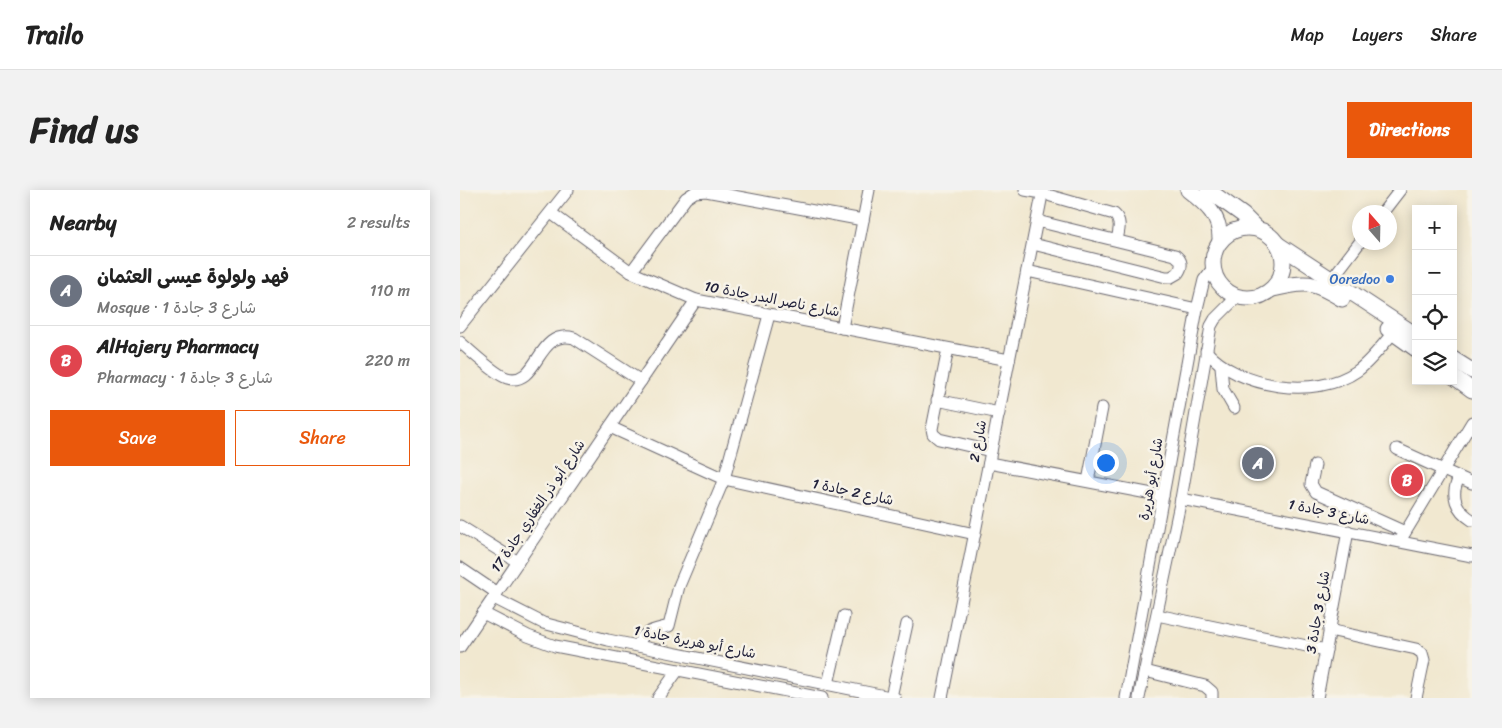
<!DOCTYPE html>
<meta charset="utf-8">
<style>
:root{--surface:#fff;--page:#f2f2f2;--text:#222;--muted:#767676;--line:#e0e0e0;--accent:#ea580c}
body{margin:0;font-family:Sriracha,"Playpen Sans Arabic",sans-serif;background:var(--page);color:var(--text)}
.controls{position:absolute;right:15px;top:15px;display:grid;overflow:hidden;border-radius:0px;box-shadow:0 2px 12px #0003}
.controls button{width:45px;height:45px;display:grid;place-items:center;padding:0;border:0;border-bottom:1px solid var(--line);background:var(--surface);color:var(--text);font:25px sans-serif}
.compass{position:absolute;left:892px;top:15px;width:45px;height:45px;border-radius:50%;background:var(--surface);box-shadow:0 2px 12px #0003;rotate:340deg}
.you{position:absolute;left:645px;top:272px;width:18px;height:18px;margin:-12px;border:4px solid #fff;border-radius:50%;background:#1a73e8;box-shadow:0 0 0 8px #1a73e833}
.badge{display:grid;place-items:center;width:32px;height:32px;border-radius:50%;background:var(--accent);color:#fff;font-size:16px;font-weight:700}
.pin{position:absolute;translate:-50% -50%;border:2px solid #fff;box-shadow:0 1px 5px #0006}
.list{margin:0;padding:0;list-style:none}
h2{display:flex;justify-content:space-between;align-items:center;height:65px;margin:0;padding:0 20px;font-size:21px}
h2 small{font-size:16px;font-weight:400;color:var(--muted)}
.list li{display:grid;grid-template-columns:32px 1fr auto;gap:15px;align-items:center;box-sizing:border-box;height:70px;padding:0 20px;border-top:1px solid var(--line)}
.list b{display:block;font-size:19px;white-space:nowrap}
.list p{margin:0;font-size:16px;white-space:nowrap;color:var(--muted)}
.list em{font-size:16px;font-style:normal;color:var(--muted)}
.actions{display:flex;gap:10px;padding:15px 20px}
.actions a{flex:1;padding:11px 0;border:1px solid var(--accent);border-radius:0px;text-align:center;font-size:18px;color:var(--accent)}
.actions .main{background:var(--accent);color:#fff}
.icon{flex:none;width:28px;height:28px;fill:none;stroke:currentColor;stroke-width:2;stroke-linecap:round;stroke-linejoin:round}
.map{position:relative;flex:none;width:1012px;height:508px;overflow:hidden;border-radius:0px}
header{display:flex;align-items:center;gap:30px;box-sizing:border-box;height:70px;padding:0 25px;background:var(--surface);border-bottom:1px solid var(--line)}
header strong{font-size:24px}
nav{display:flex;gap:28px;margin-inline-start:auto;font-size:18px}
.intro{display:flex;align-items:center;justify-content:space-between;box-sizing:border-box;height:120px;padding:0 30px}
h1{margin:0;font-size:35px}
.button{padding:12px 22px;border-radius:0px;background:var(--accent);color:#fff;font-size:18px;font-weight:700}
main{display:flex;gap:30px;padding:0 30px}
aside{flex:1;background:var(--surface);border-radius:0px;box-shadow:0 2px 12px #0003}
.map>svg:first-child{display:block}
</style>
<header>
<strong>Trailo</strong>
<nav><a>Map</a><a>Layers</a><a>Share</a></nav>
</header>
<div class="intro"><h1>Find us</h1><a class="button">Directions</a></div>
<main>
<aside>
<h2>Nearby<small>2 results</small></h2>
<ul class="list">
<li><span class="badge" style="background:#6b7280">A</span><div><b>فهد ولولوة عيسى العثمان</b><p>Mosque · شارع 3 جادة 1</p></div><em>110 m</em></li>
<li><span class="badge" style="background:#e0444e">B</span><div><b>AlHajery Pharmacy</b><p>Pharmacy · شارع 3 جادة 1</p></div><em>220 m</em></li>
</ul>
<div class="actions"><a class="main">Save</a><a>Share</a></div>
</aside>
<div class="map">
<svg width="1012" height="508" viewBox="0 0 1012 508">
<rect width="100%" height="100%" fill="#f7f3e8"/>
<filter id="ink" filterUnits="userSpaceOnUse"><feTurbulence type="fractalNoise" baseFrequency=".02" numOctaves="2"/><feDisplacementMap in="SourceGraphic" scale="10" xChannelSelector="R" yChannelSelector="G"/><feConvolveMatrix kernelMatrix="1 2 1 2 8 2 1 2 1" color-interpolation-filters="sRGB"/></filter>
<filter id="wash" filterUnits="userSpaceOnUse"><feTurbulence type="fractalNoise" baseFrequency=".0096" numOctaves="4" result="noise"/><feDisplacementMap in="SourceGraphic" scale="20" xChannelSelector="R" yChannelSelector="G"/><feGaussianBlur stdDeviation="1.12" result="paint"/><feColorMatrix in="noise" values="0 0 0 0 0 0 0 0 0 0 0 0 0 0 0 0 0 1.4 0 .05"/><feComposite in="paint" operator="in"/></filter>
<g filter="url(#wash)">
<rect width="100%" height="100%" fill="#f1e8d0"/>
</g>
<g filter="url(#ink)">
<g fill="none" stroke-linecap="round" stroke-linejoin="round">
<defs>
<g id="minor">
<polyline points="565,0 582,3"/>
<path d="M591,6L654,24C662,31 659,40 657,50"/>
<polyline points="923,22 940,0"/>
<polyline points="91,23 171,82 236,110 549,170"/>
<path d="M573,54L706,87H711L718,83C723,76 722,70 715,65L577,31"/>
<polyline points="567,81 737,119"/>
<polyline points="171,82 226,8 235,2 246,1 403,30"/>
<polyline points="871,90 900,52"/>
<polyline points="0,136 108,0"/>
<polyline points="382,138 409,0"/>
<path d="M0,152C10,161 36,185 47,188C79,197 76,138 114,148L181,191"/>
<polyline points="488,159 472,239 473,244 479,249 531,261"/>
<path d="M746,161C778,198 856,210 897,181C911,171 922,155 934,142"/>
<polyline points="761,176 763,199 774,218"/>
<polyline points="477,210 539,223"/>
<polyline points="150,237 264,289 515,344"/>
<polyline points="937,259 1012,293"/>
<polyline points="529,273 703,306"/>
<polyline points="855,275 851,294 856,302 945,342"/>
<path d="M999,288C990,305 996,320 1012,330"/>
<polyline points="628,291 642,218"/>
<polyline points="721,309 1012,366"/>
<polyline points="0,336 58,372"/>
<polyline points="940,351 1012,232"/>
<polyline points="0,378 37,403"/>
<polyline points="34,408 83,433 148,450 435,508"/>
<polyline points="23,423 68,446 95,456 362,508"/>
<polyline points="697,425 866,460"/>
<polyline points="869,440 956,459 962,463 964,470 956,508"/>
<path d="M179,456C180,441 196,440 209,436L219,396L264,289L309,125"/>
<polyline points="0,457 236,110"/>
<polyline points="685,481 745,496 752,502 752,508"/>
<polyline points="368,494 384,426"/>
<polyline points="431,507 447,434"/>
<polyline points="198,508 218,480"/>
<polyline points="482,508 583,0"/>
<polyline points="666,508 737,119 744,90 753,78"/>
<polyline points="679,508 721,309 751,136 755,129 777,107"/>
<polyline points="857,508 888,341"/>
</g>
<g id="major">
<path d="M728,0C746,14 761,26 760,51"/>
<polyline points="748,0 783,25 797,39"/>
<circle cx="788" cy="73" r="35"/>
<polyline points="819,55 956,145"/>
<path d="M813,99C846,91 853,91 882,109"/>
<polyline points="928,139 956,159"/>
<polyline points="993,169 1012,181"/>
<polyline points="993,186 1012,200"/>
</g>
</defs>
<use href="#minor" stroke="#6a676f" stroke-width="13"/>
<use href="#major" stroke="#6a676f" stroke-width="17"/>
<use href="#minor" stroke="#fff" stroke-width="11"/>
<use href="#major" stroke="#fff" stroke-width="15"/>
</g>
</g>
<circle fill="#3f7fe0" stroke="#f7f3e8" stroke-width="2" cx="930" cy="89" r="5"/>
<g text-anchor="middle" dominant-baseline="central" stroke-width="5" stroke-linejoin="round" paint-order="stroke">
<g font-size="14" fill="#366cbe" stroke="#f7f3e8" text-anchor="end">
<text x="920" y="89">Ooredoo</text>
</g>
<g font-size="14" fill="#22223b" stroke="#f7f3e8">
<text transform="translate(312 109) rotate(11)">شارع ناصر البدر جادة 10</text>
<text transform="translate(518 251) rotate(-79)">شارع 2</text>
<text transform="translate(691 289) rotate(-80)">شارع أبو هريرة</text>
<text transform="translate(393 302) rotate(12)">شارع 2 جادة 1</text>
<text transform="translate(78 316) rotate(-56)">شارع أبو ذر الغفاري جادة 17</text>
<text transform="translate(869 322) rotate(11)">شارع 3 جادة 1</text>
<text transform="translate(858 422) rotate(-80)">شارع 3 جادة 3</text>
<text transform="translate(235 452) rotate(11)">شارع أبو هريرة جادة 1</text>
</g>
</g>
</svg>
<div class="controls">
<button>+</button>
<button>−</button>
<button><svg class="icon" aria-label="locate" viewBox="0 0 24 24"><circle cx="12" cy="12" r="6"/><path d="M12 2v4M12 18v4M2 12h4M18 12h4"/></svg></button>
<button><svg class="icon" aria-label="layers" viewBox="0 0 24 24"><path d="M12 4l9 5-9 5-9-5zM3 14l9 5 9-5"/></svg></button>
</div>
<svg class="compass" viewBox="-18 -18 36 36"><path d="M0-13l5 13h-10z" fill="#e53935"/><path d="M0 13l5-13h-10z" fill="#767676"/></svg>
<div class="you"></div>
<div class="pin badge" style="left:798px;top:273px;background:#6b7280">A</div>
<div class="pin badge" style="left:947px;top:290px;background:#e0444e">B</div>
</div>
</main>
